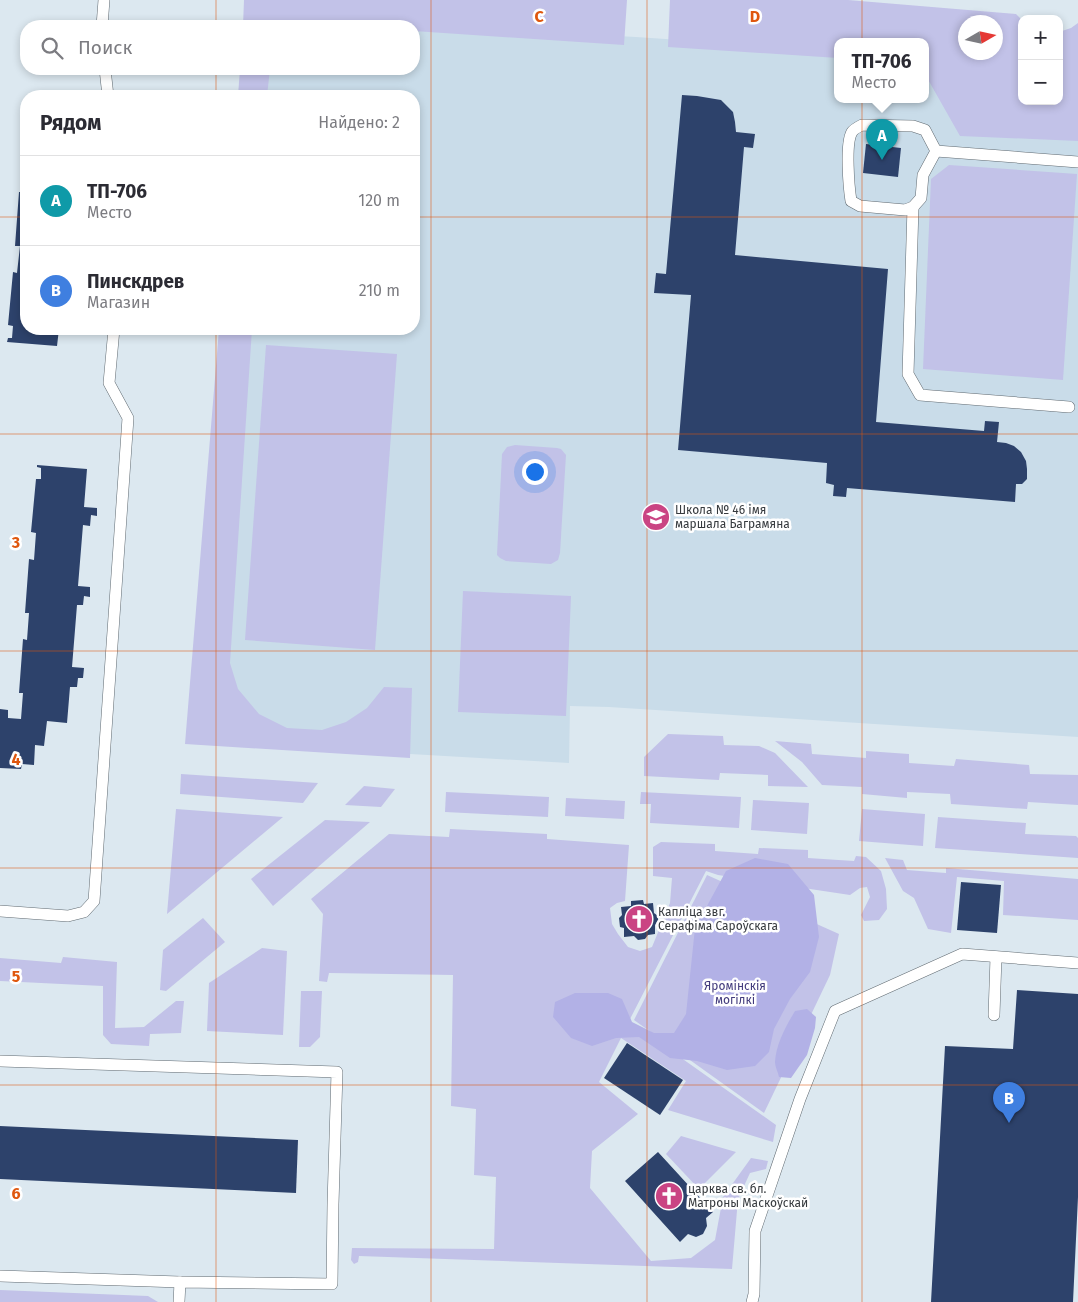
<!DOCTYPE html>
<html lang="ru">
<meta charset="utf-8">
<style>
:root{--surface:#fff;--page:#f7f7f7;--text:#2b2b33;--muted:#7c7c81;--line:#e1e1e2;--accent:#d93025}
body{margin:0;font-family:"Fira Sans",sans-serif;background:var(--page);color:var(--text)}
.controls{position:absolute;right:15px;top:15px;display:grid;overflow:hidden;border-radius:10px;box-shadow:0 2px 8px #0003}
.controls button{width:45px;height:45px;display:grid;place-items:center;padding:0;border:0;border-bottom:1px solid var(--line);background:var(--surface);color:var(--text);font:25px sans-serif}
.compass{position:absolute;left:958px;top:15px;width:45px;height:45px;border-radius:50%;background:var(--surface);box-shadow:0 2px 8px #0003;rotate:81deg}
.you{position:absolute;left:534px;top:471px;width:18px;height:18px;margin:-12px;border:4px solid #fff;border-radius:50%;background:#1a73e8;box-shadow:0 0 0 8px #1a73e833}
.badge{display:grid;place-items:center;width:32px;height:32px;border-radius:50%;background:var(--accent);color:#fff;font-size:16px;font-weight:700}
.pin{position:absolute;translate:-50% -41px;filter:drop-shadow(0 1px 2px #0008)}
.pin::after{content:'';position:absolute;top:26px;width:18px;height:15px;background:inherit;clip-path:polygon(0 0,100% 0,50% 100%)}
.popup{position:absolute;left:834px;top:38px;width:95px;height:65px;box-sizing:border-box;display:grid;place-content:center;border-radius:10px;background:var(--surface);filter:drop-shadow(0 1px 4px #0005);font-size:16px;white-space:nowrap;color:var(--muted)}
.popup b{font-size:19px;color:var(--text)}
.popup::after{content:'';position:absolute;left:50%;top:100%;margin-left:-10px;border:10px solid transparent;border-top-color:var(--surface)}
.list{margin:0;padding:0;list-style:none}
h2{display:flex;justify-content:space-between;align-items:center;height:65px;margin:0;padding:0 20px;font-size:21px}
h2 small{font-size:16px;font-weight:400;color:var(--muted)}
.list li{display:grid;grid-template-columns:32px 1fr auto;gap:15px;align-items:center;box-sizing:border-box;height:90px;padding:0 20px;border-top:1px solid var(--line)}
.list b{display:block;font-size:19px;white-space:nowrap}
.list p{margin:0;font-size:16px;white-space:nowrap;color:var(--muted)}
.list em{font-size:16px;font-style:normal;color:var(--muted)}
.icon{flex:none;width:28px;height:28px;fill:none;stroke:currentColor;stroke-width:2;stroke-linecap:round;stroke-linejoin:round}
.map{position:relative;flex:none;width:1078px;height:1302px;overflow:hidden}
.search{position:absolute;background:var(--surface);box-shadow:0 2px 8px #0003;left:20px;top:20px;width:400px;height:55px;display:flex;align-items:center;gap:12px;box-sizing:border-box;padding:0 18px;border-radius:20px;color:var(--muted);font-size:19px}
.panel{position:absolute;background:var(--surface);box-shadow:0 2px 8px #0003;left:20px;top:90px;width:400px;height:245px;border-radius:20px}
.map>svg:first-child{display:block}
</style>
<div class="map">
<svg width="1078" height="1302" viewBox="0 0 1078 1302">
<rect width="100%" height="100%" fill="#dce8f0"/>
<polygon fill="#c9dce9" points="271,17 636,37 838,51 838,99 926,99 926,57 1022,101 1059,101 1078,68 1078,737 609,707 570,706 569,763 217,743 248,329 414,329 414,96 265,96 267,69 414,69 414,26 270,26"/>
<g fill="#c2c2e8" fill-rule="evenodd">
<polygon points="244,0 627,0 624,45 414,31 414,26 340,26 275,22 274,26 243,26"/>
<path d="M670,0H848L1016,14L1022,20V101H1059V32L1071,28L1078,23V141L960,136L926,76V41H838V58L668,47ZM966,22H996V52H966Z"/>
<polygon points="240,69 270,69 267,96 238,96"/>
<polygon points="949,165 1077,174 1063,380 923,369 931,179"/>
<polygon points="219,329 252,329 230,663 238,689 259,714 287,728 322,730 346,722 367,708 384,687 412,688 410,758 185,744"/>
<polygon points="266,345 397,354 375,650 245,640"/>
<polygon points="515,445 557,448 561,449 566,455 560,553 558,560 551,564 506,561 500,558 497,555 502,454 507,447"/>
<polygon points="463,591 571,596 566,716 458,712"/>
<polygon points="668,734 723,736 724,745 759,746 775,753 808,787 768,786 768,775 720,773 719,780 644,776 644,757"/>
<polygon points="775,741 811,744 812,754 866,758 866,751 909,754 909,763 954,766 956,759 1029,765 1030,774 1078,775 1078,805 1028,802 1027,809 951,804 950,794 907,792 907,798 862,794 862,787 822,785 802,762"/>
<polygon points="181,774 318,783 303,803 180,794"/>
<polygon points="364,786 395,789 381,807 345,805"/>
<polygon points="446,792 549,797 548,817 445,812"/>
<polygon points="641,792 741,797 739,828 650,823 651,804 640,804"/>
<polygon points="566,798 625,801 624,819 565,816"/>
<polygon points="753,800 809,803 807,834 751,830"/>
<polygon points="176,809 283,817 167,914"/>
<polygon points="862,809 925,814 923,846 859,841"/>
<polygon points="938,817 1026,823 1025,834 1076,836 1078,838 1078,858 935,848"/>
<polygon points="325,820 370,822 273,906 251,879"/>
<polygon points="450,829 547,834 547,839 629,845 625,901 617,903 610,908 612,924 618,934 628,947 640,951 652,947 670,903 672,878 653,876 653,847 661,842 715,844 715,851 758,854 759,848 808,850 808,858 854,861 856,856 866,857 881,871 886,889 887,909 879,920 864,921 861,915 870,897 867,887 860,888 850,895 718,875 706,871 629,1021 776,1125 773,1142 668,1110 686,1081 621,1038 599,1082 638,1114 592,1151 590,1188 651,1261 691,1258 715,1240 723,1197 751,1158 768,1161 766,1169 750,1173 738,1199 732,1269 359,1256 358,1262 354,1264 351,1260 352,1248 494,1249 496,1177 474,1175 476,1109 451,1106 453,975 329,973 327,982 319,981 323,914 311,899 389,834 449,837"/>
<polygon points="885,858 903,860 907,870 946,873 946,868 1078,879 1078,920 1003,915 1004,881 957,877 951,933 928,929 914,898 903,891"/>
<polygon points="707,875 839,934 830,975 764,1113 634,1020"/>
<polygon points="203,918 225,942 166,991 160,990 163,950"/>
<polygon points="262,948 287,951 283,1035 207,1031 209,983"/>
<polygon points="63,957 117,962 115,1028 144,1027 176,1001 184,1001 181,1033 150,1034 149,1046 111,1044 103,1035 103,986 0,981 0,958 61,963"/>
<polygon points="301,991 322,991 320,1037 310,1047 299,1047"/>
<polygon points="681,1136 736,1152 699,1189 666,1154"/>
<polygon points="0,1290 148,1296 158,1302 0,1302"/>
</g>
<g fill="#b2b1e6">
<polygon points="755,858 788,864 814,895 819,937 810,972 790,999 774,1029 769,1052 755,1066 727,1070 697,1061 670,1058 639,1037 616,1038 592,1046 571,1038 553,1017 555,1002 575,993 608,993 622,999 632,1022 654,1033 674,1033 686,1014 695,928 726,871"/>
<path d="M807,1009L816,1017L815,1028L807,1055L791,1078L779,1077C778,1072 775,1067 775,1062C776,1044 786,1026 795,1011Z"/>
</g>
<g fill="#2d426b">
<polygon points="682,95 697,96 721,100 733,112 735,122 736,132 755,134 753,148 744,147 735,255 888,269 876,422 984,431 985,421 999,422 997,442 1006,443 1014,446 1021,452 1026,461 1027,469 1027,479 1022,484 1016,484 1015,502 847,488 846,497 833,496 834,485 826,483 827,463 678,450 691,295 654,293 656,273 666,274"/>
<polygon points="25,122 26,122 26,166 21,165"/>
<polygon points="866,144 901,148 898,177 863,173"/>
<polygon points="25,179 26,179 26,329 59,329 57,346 7,342 8,338 12,338 13,326 8,325 13,272 17,273 20,246 15,246 19,192 24,192"/>
<polygon points="37,465 87,469 84,507 97,508 97,516 91,515 90,526 83,525 78,586 90,587 90,597 84,596 83,605 77,605 72,667 84,668 83,678 78,678 77,687 70,687 67,723 47,721 44,746 35,745 34,765 22,764 21,769 0,768 0,709 8,710 8,718 21,719 23,693 19,693 23,639 27,640 29,613 25,613 29,559 34,560 36,533 31,532 36,479 41,479 41,468 37,467"/>
<polygon points="961,882 1001,885 997,933 957,930"/>
<polygon points="643,900 644,904 653,903 654,913 658,916 658,920 655,925 655,934 648,935 645,939 638,940 634,936 624,937 624,928 620,927 619,918 622,915 621,907 631,906 631,901"/>
<polygon points="1017,990 1078,994 1078,1197 1073,1302 931,1302 945,1046 1013,1049"/>
<polygon points="627,1043 683,1080 660,1115 604,1078"/>
<polygon points="0,1126 298,1140 296,1193 0,1179"/>
<polygon points="658,1152 713,1212 706,1218 707,1226 703,1234 696,1237 688,1234 680,1242 625,1181"/>
</g>
<g fill="none" stroke-linecap="round" stroke-linejoin="round">
<defs>
<g id="service">
<polyline points="102,26 104,0"/>
<polyline points="105,69 108,96"/>
<path d="M862,125L913,126L925,130L936,151L923,175L921,198L913,207L905,210L860,206L851,201C849,188 845,143 852,132C854,129 858,127 862,125Z"/>
<polyline points="936,151 1078,162"/>
<polyline points="913,207 908,374 920,395 1069,407"/>
<polyline points="0,911 68,916 84,912 94,901 128,418 109,383 114,329"/>
<polyline points="994,1015 996,957"/>
<polyline points="0,1061 337,1072 333,1204 332,1284 180,1282 179,1302"/>
<polyline points="0,1276 180,1282"/>
<polyline points="752,1302 754,1294 755,1231 800,1099 835,1011 962,954 1078,963"/>
</g>
</defs>
<use href="#service" stroke="#606a71" stroke-width="12"/>
<use href="#service" stroke="#fff" stroke-width="11"/>
</g>
<path fill="none" stroke="#df570e" stroke-width="1" stroke-opacity="0.55" d="M216,0V26M431,0V1302M647,0V1302M862,0V1302M216,69V96M0,217H26M414,217H1078M216,329V1302M0,434H1078M0,651H1078M0,868H1078M0,1085H1078"/>
<defs>
<symbol id="school-disc" viewBox="-11 -11 22 22"><circle r="9.5" fill="#ca4483" stroke="#fff"/><path d="M0-5L7-2L0 1L-7-2ZM-4 1L0 2.5L4 1V4Q0 6-4 4Z" fill="#fff"/></symbol>
<symbol id="church-disc" viewBox="-11 -11 22 22"><circle r="9.5" fill="#ca4483" stroke="#fff"/><path d="M-1.2-6h2.4v3.5h3.3v2.4h-3.3V6h-2.4V-.1h-3.3v-2.4h3.3Z" fill="#fff"/></symbol>
</defs>
<g fill-rule="evenodd">
<use href="#school-disc" x="640" y="501" width="32" height="32"/>
<use href="#church-disc" x="623" y="903" width="32" height="32"/>
<use href="#church-disc" x="653" y="1180" width="32" height="32"/>
</g>
<g text-anchor="middle" dominant-baseline="central" stroke-width="5" stroke-linejoin="round" paint-order="stroke">
<g font-size="12" fill="#363a3e" stroke="#fff" text-anchor="start">
<text x="675" y="510">Школа № 46 імя<tspan x="675" dy="14">маршала Баграмяна</tspan></text>
<text x="658" y="912">Капліца звг.<tspan x="658" dy="14">Серафіма Сароўскага</tspan></text>
<text x="688" y="1189">царква св. бл.<tspan x="688" dy="14">Матроны Маскоўскай</tspan></text>
</g>
<g font-size="12" fill="#423b7c" stroke="#fff">
<text x="735" y="986">Яромінскія<tspan x="735" dy="14">могілкі</tspan></text>
</g>
</g>
<g font-size="16" text-anchor="middle" font-weight="bold" fill="#df570e" stroke="#fff" stroke-width="5" stroke-linejoin="round" paint-order="stroke">
<text x="539" y="22">C</text>
<text x="755" y="22">D</text>
<text x="16" y="548">3</text>
<text x="16" y="765">4</text>
<text x="16" y="982">5</text>
<text x="16" y="1199">6</text>
</g>
</svg>
<div class="controls">
<button>+</button>
<button>−</button>
</div>
<svg class="compass" viewBox="-18 -18 36 36"><path d="M0-13l5 13h-10z" fill="#e53935"/><path d="M0 13l5-13h-10z" fill="#7c7c81"/></svg>
<div class="you"></div>
<div class="pin badge" style="left:882px;top:160px;background:#0f9aa8">A</div>
<div class="popup"><b>ТП-706</b>Место</div>
<div class="pin badge" style="left:1009px;top:1123px;background:#3f7fe0">B</div>
<div class="search"><svg class="icon" aria-label="search" viewBox="0 0 24 24"><circle cx="10" cy="10" r="6"/><path d="M15 15l6 6"/></svg>Поиск</div>
<section class="panel">
<h2>Рядом<small>Найдено: 2</small></h2>
<ul class="list">
<li><span class="badge" style="background:#0f9aa8">A</span><div><b>ТП-706</b><p>Место</p></div><em>120 m</em></li>
<li><span class="badge" style="background:#3f7fe0">B</span><div><b>Пинскдрев</b><p>Магазин</p></div><em>210 m</em></li>
</ul>
</section>
</div>
